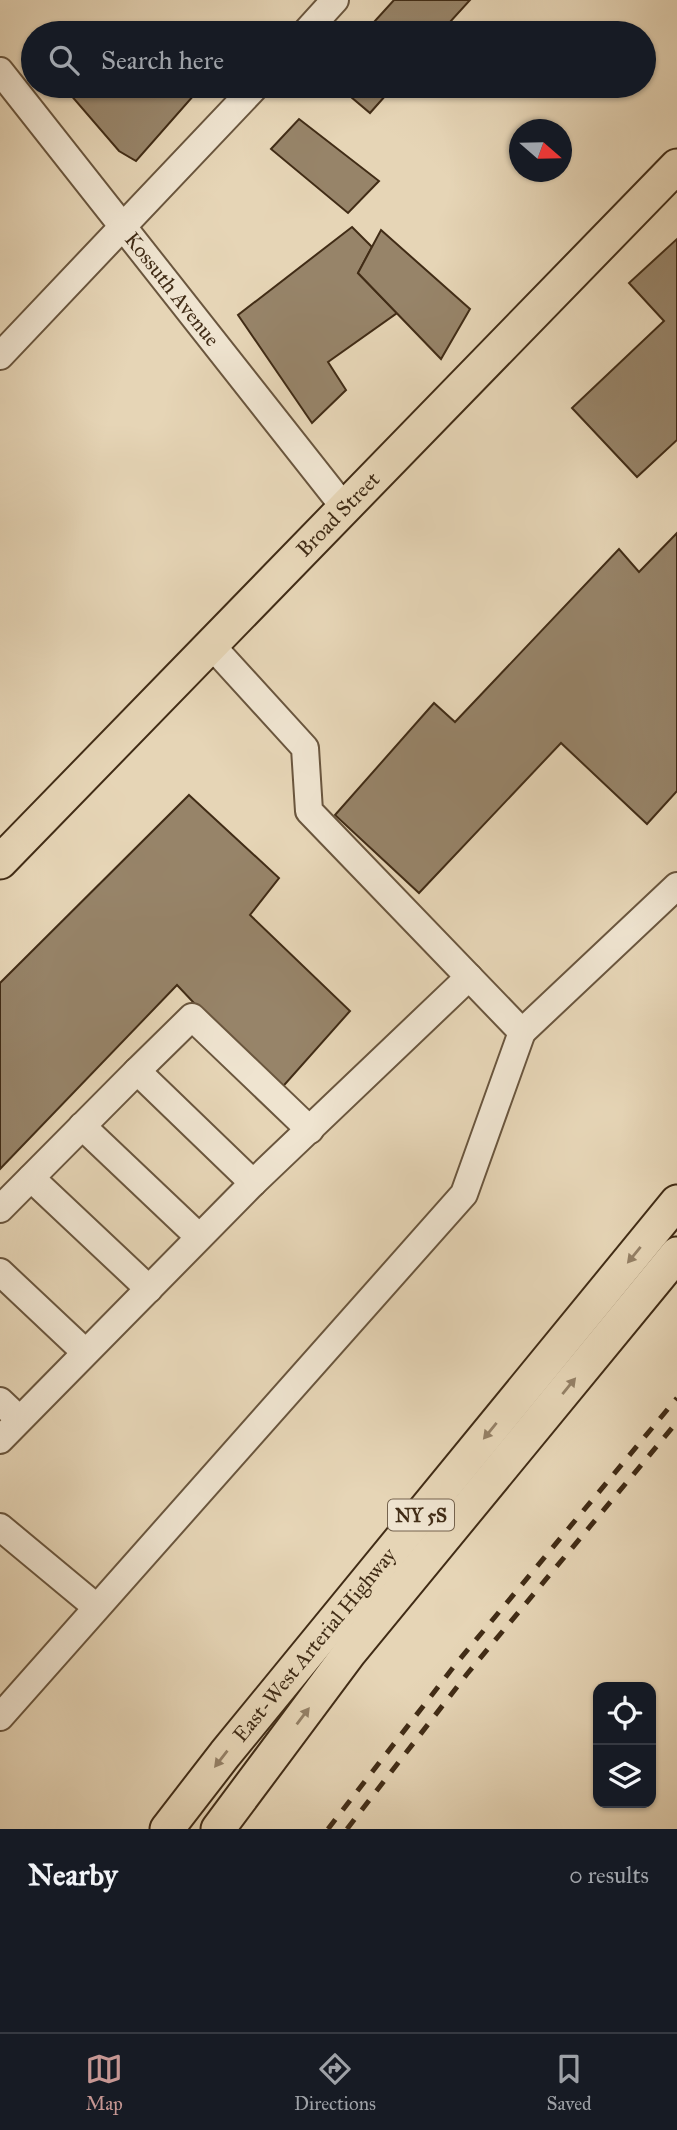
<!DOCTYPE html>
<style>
:root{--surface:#171b24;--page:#242831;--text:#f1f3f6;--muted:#9ea1a6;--line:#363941;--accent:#c59692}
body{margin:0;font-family:"IM FELL Great Primer",serif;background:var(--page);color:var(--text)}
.controls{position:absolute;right:21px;bottom:21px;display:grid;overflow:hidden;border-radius:14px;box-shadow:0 2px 5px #0004}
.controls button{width:63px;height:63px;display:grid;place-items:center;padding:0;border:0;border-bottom:2px solid var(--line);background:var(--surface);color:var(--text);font:35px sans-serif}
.compass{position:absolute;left:509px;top:119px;width:63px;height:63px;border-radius:50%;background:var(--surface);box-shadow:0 2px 5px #0004;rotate:110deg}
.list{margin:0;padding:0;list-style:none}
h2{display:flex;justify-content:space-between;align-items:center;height:91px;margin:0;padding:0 28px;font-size:30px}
h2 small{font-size:23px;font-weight:400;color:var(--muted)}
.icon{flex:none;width:38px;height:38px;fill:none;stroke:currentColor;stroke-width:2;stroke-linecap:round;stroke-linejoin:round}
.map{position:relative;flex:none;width:677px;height:1829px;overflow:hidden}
.search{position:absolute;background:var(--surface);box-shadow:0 2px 5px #0004;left:21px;right:21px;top:21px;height:77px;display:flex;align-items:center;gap:18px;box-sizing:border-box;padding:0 24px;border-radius:38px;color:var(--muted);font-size:26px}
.sheet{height:203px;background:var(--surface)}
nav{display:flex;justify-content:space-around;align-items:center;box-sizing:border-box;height:98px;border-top:2px solid var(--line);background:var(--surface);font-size:19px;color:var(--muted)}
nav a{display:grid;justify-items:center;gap:4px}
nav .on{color:var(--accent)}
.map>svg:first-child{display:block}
</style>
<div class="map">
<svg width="677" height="1829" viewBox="0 0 677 1829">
<rect width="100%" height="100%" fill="#e6d5b6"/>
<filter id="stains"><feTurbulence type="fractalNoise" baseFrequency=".00286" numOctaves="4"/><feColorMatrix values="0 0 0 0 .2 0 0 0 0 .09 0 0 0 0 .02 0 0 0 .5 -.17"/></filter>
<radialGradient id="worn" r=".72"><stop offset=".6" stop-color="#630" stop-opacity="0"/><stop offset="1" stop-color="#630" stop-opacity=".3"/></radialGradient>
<g fill="#978469" stroke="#412c16" stroke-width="2">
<polygon points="394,0 470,0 440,33 364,33"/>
<polygon points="79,86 202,86 136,161 119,151 69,93"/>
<polygon points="338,86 394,86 370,113"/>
<polygon points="299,119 379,181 348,213 271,149"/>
<polygon points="352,227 372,247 358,273 397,313 328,362 346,390 312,423 238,315"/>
<polygon points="381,230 470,309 441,359 358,273"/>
<polygon points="677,239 677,440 637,477 572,408 664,321 629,283"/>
<polygon points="677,533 677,791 647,824 561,743 419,893 335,815 434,703 455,722 619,549 639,572"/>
<polygon points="189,795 279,878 250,915 350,1011 278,1092 177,985 0,1169 0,983"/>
</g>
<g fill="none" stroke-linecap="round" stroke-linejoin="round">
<defs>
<g id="minor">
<polyline points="305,33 335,0"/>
<path id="s1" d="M0,71L344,507"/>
<polyline points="0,356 256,86"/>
<polyline points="522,1032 677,886"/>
<polyline points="137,1071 192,1017 310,1130"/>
<polyline points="82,1126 199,1237"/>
<polyline points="31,1178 149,1289"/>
<polyline points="0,1209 137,1071 253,1183"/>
<polyline points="0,1272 85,1352"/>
<polyline points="0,1401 19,1419"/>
<polyline points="0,1440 253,1183 469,977"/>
<polyline points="0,1527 95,1606"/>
<polyline points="0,1717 464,1194 522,1032 309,811 305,748 212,646"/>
</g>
<g id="major">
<path id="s2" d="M0,862L677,166"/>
<path id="s3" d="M167,1829L225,1754L677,1202"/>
<polyline points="218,1829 350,1652 677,1254"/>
</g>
</defs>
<use href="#minor" stroke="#6a563e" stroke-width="30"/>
<use href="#major" stroke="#412c16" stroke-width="37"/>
<use href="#minor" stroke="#efe4d0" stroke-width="26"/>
<use href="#major" stroke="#e6d5b6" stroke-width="33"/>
<g stroke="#412c16" stroke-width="5" stroke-dasharray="12 12" stroke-linecap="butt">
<polyline points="328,1829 455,1665 677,1398"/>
<polyline points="347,1829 467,1674 677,1422"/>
</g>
</g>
<defs><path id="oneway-solid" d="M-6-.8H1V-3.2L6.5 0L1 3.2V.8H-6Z" transform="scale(1.75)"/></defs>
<g fill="#948066">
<use href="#oneway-solid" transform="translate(634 1255) rotate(129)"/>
<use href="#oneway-solid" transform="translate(569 1386) rotate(-51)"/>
<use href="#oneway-solid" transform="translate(490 1431) rotate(129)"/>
<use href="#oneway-solid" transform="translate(303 1716) rotate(-53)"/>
<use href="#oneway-solid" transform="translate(221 1759) rotate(128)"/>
</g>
<g text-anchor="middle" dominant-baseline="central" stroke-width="5" stroke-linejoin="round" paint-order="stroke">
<rect fill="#efe4d0" stroke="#75634e" stroke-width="2" x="388" y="1499.5" width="66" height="31" rx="5"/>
<g font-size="19" font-weight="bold" fill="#412c16">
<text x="421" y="1515">NY 5S</text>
</g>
<g font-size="21" fill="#412c16" stroke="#efe4d0">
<text stroke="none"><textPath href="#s1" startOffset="278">Kossuth Avenue</textPath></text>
<text stroke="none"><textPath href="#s2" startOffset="485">Broad Street</textPath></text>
<text stroke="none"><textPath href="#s3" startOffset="236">East-West Arterial Highway</textPath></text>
</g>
</g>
<rect width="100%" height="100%" filter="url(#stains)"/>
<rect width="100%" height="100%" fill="url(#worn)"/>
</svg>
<div class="controls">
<button><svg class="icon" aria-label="locate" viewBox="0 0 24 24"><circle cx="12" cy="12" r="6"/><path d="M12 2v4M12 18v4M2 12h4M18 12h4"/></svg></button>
<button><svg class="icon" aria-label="layers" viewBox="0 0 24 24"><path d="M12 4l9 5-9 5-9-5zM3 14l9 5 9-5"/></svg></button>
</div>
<svg class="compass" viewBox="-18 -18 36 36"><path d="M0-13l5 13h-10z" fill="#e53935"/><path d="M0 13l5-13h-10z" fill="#9ea1a6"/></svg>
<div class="search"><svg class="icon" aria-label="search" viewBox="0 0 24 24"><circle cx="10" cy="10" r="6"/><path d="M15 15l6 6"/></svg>Search here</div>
</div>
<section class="sheet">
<h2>Nearby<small>0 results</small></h2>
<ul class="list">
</ul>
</section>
<nav>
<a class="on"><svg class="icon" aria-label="map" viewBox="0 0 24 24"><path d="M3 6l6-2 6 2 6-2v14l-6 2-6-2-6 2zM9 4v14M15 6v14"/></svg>Map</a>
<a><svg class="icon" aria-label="directions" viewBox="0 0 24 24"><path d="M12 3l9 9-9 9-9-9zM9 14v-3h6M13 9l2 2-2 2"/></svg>Directions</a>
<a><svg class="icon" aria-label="saved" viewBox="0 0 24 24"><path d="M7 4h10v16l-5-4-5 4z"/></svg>Saved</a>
</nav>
